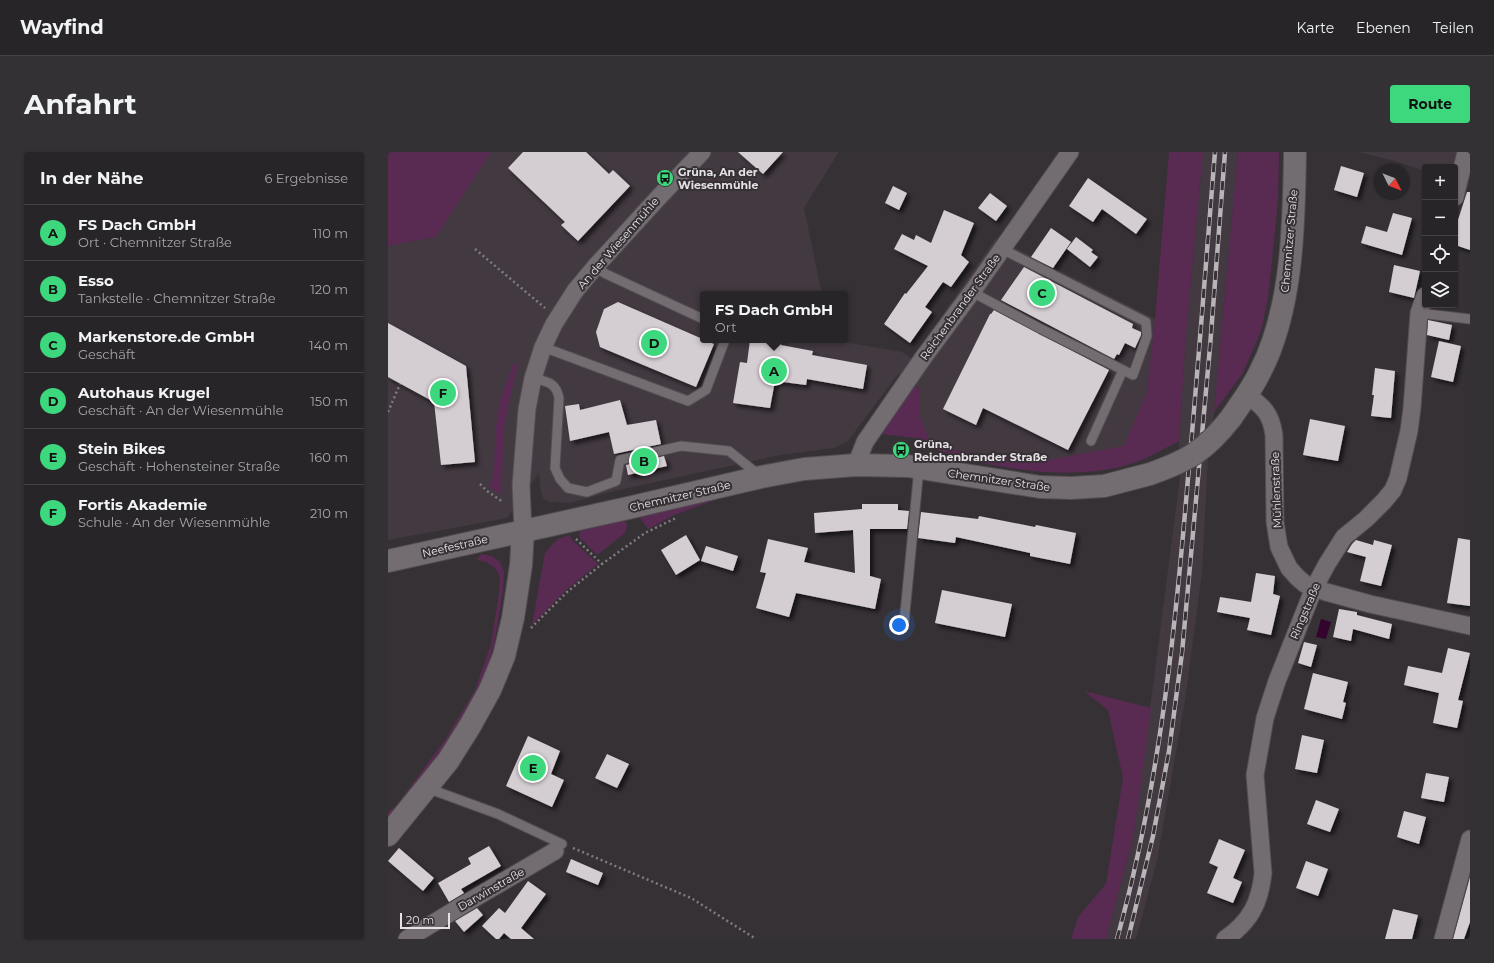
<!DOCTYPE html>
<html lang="de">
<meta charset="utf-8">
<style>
:root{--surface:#282528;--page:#343134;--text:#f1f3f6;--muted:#a5a5a8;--line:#444245;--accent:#3dd77d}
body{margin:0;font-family:Montserrat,sans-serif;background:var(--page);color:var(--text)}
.controls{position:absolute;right:12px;top:12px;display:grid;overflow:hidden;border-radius:4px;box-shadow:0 1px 3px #0004}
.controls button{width:36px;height:36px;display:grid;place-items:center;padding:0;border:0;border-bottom:1px solid var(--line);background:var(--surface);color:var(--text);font:20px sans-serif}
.compass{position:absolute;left:986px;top:12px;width:36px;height:36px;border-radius:50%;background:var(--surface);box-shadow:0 1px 3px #0004;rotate:132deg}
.scale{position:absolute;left:12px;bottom:10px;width:50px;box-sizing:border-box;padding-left:4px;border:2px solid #e5e2e5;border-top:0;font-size:11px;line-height:14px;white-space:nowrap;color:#e5e2e5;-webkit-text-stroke:3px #363135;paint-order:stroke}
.you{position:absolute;left:511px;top:473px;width:14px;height:14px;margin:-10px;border:3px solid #fff;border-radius:50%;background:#1a73e8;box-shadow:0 0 0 6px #1a73e833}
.badge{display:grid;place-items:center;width:26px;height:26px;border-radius:50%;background:var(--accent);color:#111;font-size:13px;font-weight:700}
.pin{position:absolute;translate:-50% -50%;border:2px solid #fff;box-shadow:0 1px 4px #0006}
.popup{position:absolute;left:312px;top:139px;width:148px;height:52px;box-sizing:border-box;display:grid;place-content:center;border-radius:4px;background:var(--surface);filter:drop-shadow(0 1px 3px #0005);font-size:13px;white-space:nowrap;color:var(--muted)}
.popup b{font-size:15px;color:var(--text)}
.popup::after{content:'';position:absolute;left:50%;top:100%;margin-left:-8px;border:8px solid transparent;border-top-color:var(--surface)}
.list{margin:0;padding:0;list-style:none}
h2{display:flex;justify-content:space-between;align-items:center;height:52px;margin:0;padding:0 16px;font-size:17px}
h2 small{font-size:13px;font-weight:400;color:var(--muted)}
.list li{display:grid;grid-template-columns:26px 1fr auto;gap:12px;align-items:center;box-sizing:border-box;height:56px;padding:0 16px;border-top:1px solid var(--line)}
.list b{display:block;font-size:15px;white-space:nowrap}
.list p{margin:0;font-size:13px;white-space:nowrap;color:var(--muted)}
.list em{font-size:13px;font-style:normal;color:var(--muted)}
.icon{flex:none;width:22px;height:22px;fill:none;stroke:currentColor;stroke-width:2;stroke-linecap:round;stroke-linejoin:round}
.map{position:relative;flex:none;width:1082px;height:787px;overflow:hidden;border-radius:4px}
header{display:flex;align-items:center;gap:24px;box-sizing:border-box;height:56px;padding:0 20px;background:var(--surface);border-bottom:1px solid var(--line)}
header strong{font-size:19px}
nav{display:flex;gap:22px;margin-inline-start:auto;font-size:14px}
.intro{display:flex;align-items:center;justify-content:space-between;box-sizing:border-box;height:96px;padding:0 24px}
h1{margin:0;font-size:28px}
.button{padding:10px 18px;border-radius:4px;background:var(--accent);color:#111;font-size:14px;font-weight:700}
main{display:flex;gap:24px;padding:0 24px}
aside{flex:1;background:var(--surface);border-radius:4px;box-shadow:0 1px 3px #0004}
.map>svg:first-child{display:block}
</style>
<header>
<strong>Wayfind</strong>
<nav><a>Karte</a><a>Ebenen</a><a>Teilen</a></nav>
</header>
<div class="intro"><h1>Anfahrt</h1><a class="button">Route</a></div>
<main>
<aside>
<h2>In der Nähe<small>6 Ergebnisse</small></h2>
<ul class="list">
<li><span class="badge">A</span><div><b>FS Dach GmbH</b><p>Ort · Chemnitzer Straße</p></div><em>110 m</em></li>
<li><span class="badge">B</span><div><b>Esso</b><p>Tankstelle · Chemnitzer Straße</p></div><em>120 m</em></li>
<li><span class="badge">C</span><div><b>Markenstore.de GmbH</b><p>Geschäft</p></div><em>140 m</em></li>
<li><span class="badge">D</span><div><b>Autohaus Krugel</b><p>Geschäft · An der Wiesenmühle</p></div><em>150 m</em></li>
<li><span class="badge">E</span><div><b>Stein Bikes</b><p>Geschäft · Hohensteiner Straße</p></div><em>160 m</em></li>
<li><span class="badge">F</span><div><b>Fortis Akademie</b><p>Schule · An der Wiesenmühle</p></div><em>210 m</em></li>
</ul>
</aside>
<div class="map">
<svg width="1082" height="787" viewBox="0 0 1082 787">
<defs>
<filter id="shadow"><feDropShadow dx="3.5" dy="3.5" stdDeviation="2" flood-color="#0009"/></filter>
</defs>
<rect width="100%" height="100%" fill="#363135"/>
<g fill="#433941">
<polygon points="103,0 451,0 416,56 434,142 315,142 315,188 444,188 514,200 524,207 608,86 767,167 759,240 736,295 644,311 544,294 531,265 532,237 510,222 460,289 446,296 392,303 222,340 182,351 162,350 156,347 153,341 151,321 119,366 0,388 0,94 48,85"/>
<polygon points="815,0 850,0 826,260 820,307 814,420 797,549 769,709 748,787 718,787 746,681 792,325 791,289 798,181"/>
<polygon points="971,0 1072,0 1067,15 1037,15 1037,19 1007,9"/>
</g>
<g fill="#592b53">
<polygon points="0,0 103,0 48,85 0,94"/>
<path d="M781,0H815L798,181L791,289C772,299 753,310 732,315C694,324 655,321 617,315C607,313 596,312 587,309C570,305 554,299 537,295L536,287L493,282L527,234L532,237V265L544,294L644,311L736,294L759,240L767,167Z"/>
<polygon points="850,0 891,0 890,49 880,146 873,179 855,221 826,260"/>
<path d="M125,212H130C125,234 119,256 116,278C114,300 115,322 113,343L101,335L106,323L107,280L112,248Z"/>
<polygon points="338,344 286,363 260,377 251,364"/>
<polygon points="237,369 239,374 237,381 209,403 192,386 191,379"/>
<polygon points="182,383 184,388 210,412 178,438 144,473 157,401 170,387"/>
<polygon points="93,402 104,404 112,410 116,420 115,438 107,488 100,516 90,539 59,594 0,670 0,660 8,654 57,588 87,538 103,492 111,441 112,424 107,416 98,410 89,408"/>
<polygon points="696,539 763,556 746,681 718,787 683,787 690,765 718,732 735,626 720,558"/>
</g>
<polygon fill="#33052e" points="933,467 943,470 938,487 928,485"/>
<g fill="#d4cdd2" filter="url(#shadow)">
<polygon points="135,0 198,0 221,22 225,18 242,34 190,89 173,73 177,70 120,16"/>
<polygon points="350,0 395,0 375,22"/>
<polygon points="953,14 976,21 969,45 946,38"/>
<polygon points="700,26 759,67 748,82 714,57 705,70 681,54"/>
<polygon points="505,34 519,41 511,58 497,51"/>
<polygon points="1079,40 1082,40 1082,98 1067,93 1067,77"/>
<polygon points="602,41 619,54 608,69 590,56"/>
<polygon points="556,58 586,71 573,103 581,110 563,135 555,130 537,155 544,160 522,191 496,172 517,141 518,142 540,114 506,97 514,82 526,88 528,83 543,91"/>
<polygon points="1005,61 1024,66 1014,103 973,91 978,74 999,80"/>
<polygon points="663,76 683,90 665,116 643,105"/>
<polygon points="688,85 705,98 703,100 710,105 702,115 679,97"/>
<polygon points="1006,113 1032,119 1026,146 1001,140"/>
<polygon points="636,115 745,172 744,176 753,180 753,183 747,196 737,191 731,203 729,202 726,207 613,148"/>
<polygon points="230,150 326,192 308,235 212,195 208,180 216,157"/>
<polygon points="606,158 721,218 680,298 595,256 588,273 555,257 602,162 603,162"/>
<polygon points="1040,168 1064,173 1061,188 1039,183"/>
<polygon points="0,171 78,214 87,310 53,313 46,250 0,225"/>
<polygon points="362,188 394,188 393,193 425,199 424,203 479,213 475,237 419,227 418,233 387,229 382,256 345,251 352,210 359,211"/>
<polygon points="1051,189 1073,194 1065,230 1043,225"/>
<polygon points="987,216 1007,219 1003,266 983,264 986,243 984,243"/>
<polygon points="232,248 239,273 268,268 273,292 226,302 221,280 182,289 177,254 191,252 192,258"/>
<polygon points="922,267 957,274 950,309 915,303"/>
<polygon points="276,304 279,314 240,323 238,313"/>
<polygon points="474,352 510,352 510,358 521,359 519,377 482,377 482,424 493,427 487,457 408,441 401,465 368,456 378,421 372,420 380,387 420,396 416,410 467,421 465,378 427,381 426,361 474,357"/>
<polygon points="533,360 590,367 591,364 647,375 648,373 688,381 682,412 642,404 642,401 568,385 567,391 530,386"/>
<polygon points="298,383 312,408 288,423 273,398"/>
<polygon points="1070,386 1082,388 1082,454 1059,451"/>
<polygon points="968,388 985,393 986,388 1004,393 993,434 972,429 978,405 959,400 964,392"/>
<polygon points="318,394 350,404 345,419 313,409"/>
<polygon points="868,421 887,424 885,442 892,444 883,483 859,478 862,466 829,460 832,445 863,450"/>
<polygon points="554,438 624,452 617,485 547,471"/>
<polygon points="951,457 969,460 969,463 1004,472 1001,487 965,477 963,489 945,485"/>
<polygon points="916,490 929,493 923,515 910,511"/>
<polygon points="1060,496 1082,501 1070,548 1075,549 1069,576 1045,571 1051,541 1016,533 1020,514 1054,521"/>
<polygon points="925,521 960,530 955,550 958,551 954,567 916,557"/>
<polygon points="914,583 936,588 929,621 907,617"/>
<polygon points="140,584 172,599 163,622 176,628 164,655 118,634"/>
<polygon points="219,602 241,612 229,636 207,626"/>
<polygon points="1038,621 1061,625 1056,650 1033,646"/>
<polygon points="928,648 951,657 942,680 919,672"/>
<polygon points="1016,659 1038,665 1031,692 1009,685"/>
<polygon points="831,687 857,698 845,726 854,730 845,751 819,741 830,715 821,711"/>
<polygon points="101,694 113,714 73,737 76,741 61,750 50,731 83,712 80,706"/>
<polygon points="11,696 46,726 35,739 0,709"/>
<polygon points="183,707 215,721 210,733 178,720"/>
<polygon points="918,709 940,717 930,744 908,736"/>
<polygon points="1082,725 1082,770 1076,787 1065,787"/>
<polygon points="140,729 158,742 133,776 146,787 123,787 116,781 111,787 108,787 94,774 111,756 117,761"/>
<polygon points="89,756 95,763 76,780 67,769"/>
<polygon points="1005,757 1030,763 1024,787 997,787"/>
</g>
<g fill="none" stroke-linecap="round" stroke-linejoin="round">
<defs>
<g id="lane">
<polyline points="207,115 218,122 315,167"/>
<polyline points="584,140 653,177 745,223 759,184 758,170 614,97"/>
<polyline points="1031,161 1082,167"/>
<polyline points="155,195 300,249 318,238 337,188"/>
<path d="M145,226C159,230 168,230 171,246L167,316L172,327L180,336L199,340L228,329L232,308L293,294L341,299L371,323"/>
<polyline points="703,289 735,218"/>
<polyline points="516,471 531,316"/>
<polyline points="39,636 110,662 174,692"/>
</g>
<g id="street">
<polyline points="1067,45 1078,0"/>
<path d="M859,243C876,255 883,262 886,283L887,370L891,395L901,416L909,425L917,432L938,440L982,452L1082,474"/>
<polyline points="468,313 477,290 535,206 584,140 682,0"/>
<polyline points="135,379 133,333 139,257 145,226 155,195 166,172 187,139 207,115 271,45 314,0"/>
<polyline points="19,787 75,753 167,699"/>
<path d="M837,787C862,770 872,751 875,721L867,623L877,566L889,529L926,436L939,412L956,385L978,367L996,349L1005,338L1010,326L1021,279L1024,256L1031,161L1037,144"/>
<polyline points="1055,787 1082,687"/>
</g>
<g id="secondary">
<path d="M843,266C853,251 864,237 872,220C905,157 906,70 907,0"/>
<polyline points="0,409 240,356 373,325 416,317 468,313 520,314 652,335 683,336 716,334 762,322"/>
<polyline points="0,683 60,609 82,574 102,538 116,504 125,466 133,413 135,379"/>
</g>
</defs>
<use href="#lane" stroke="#524d51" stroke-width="11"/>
<use href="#street" stroke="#524d51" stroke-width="19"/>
<use href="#secondary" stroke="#524d51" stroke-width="24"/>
<g stroke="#817c80" stroke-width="2.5" stroke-dasharray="2 3" stroke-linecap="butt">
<polyline points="87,97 157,156"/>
<polyline points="0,260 12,232"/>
<polyline points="92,332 99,339 115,350"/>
<polyline points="188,387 214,412"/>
<polyline points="143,476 179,440 214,412 257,381 288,366"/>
<polyline points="185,696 303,746 368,787"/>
</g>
<use href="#lane" stroke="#736d72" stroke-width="9"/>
<use href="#street" stroke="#736d72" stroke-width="17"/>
<use href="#secondary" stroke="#736d72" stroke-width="22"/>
<defs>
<g id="rail">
<path d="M729,787C771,636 787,482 800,326C810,218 818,109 827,0"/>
<polyline points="740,787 765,684 781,599 794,501 822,195 837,0"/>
</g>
</defs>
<use href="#rail" stroke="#b8b4b8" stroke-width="4.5"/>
<use href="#rail" stroke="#363135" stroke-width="3" stroke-dasharray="9" stroke-linecap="butt"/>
<defs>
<path id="secondary-bridge" d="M762,322C801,308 817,299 843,266"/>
</defs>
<use href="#secondary-bridge" stroke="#524d51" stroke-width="24" stroke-linecap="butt"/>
<use href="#secondary-bridge" stroke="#736d72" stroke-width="22"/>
</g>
<defs>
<symbol id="bus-disc" viewBox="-11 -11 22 22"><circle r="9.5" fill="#3dd77d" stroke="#363135"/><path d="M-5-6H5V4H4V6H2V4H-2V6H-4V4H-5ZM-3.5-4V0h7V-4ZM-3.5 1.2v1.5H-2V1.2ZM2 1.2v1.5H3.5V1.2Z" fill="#111"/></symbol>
</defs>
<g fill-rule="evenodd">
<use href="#bus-disc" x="267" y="16" width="20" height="20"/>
<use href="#bus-disc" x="503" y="288" width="20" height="20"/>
</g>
<g text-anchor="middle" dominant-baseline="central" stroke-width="4" stroke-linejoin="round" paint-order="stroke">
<g font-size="11" font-weight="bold" fill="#e5e2e5" stroke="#363135" text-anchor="start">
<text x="290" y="20">Grüna, An der<tspan x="290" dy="13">Wiesenmühle</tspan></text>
<text x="526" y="292">Grüna,<tspan x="526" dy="13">Reichenbrander Straße</tspan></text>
</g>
<g font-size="11" fill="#e5e2e5" stroke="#363135">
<text transform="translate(901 89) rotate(-85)">Chemnitzer Straße</text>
<text transform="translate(230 91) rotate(-49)">An der Wiesenmühle</text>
<text transform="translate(572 155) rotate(-54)">Reichenbrander Straße</text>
<text transform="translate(611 328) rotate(8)">Chemnitzer Straße</text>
<text transform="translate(888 338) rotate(-92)">Mühlenstraße</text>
<text transform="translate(292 344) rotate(-13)">Chemnitzer Straße</text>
<text transform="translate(67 394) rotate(-13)">Neefestraße</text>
<text transform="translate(917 459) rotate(-67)">Ringstraße</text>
<text transform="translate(103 737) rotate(-30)">Darwinstraße</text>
</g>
</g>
</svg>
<div class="controls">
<button>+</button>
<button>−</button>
<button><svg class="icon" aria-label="locate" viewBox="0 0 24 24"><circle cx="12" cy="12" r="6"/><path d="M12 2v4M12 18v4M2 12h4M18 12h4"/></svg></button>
<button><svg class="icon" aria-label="layers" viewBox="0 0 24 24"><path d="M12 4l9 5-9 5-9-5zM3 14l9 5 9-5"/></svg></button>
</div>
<svg class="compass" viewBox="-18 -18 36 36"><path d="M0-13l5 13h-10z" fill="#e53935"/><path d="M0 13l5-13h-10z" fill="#a5a5a8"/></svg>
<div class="scale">20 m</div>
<div class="you"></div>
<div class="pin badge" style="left:386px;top:219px">A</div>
<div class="popup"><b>FS Dach GmbH</b>Ort</div>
<div class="pin badge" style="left:256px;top:309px">B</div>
<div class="pin badge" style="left:654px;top:141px">C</div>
<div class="pin badge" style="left:266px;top:191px">D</div>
<div class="pin badge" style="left:145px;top:616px">E</div>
<div class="pin badge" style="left:55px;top:241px">F</div>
</div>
</main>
